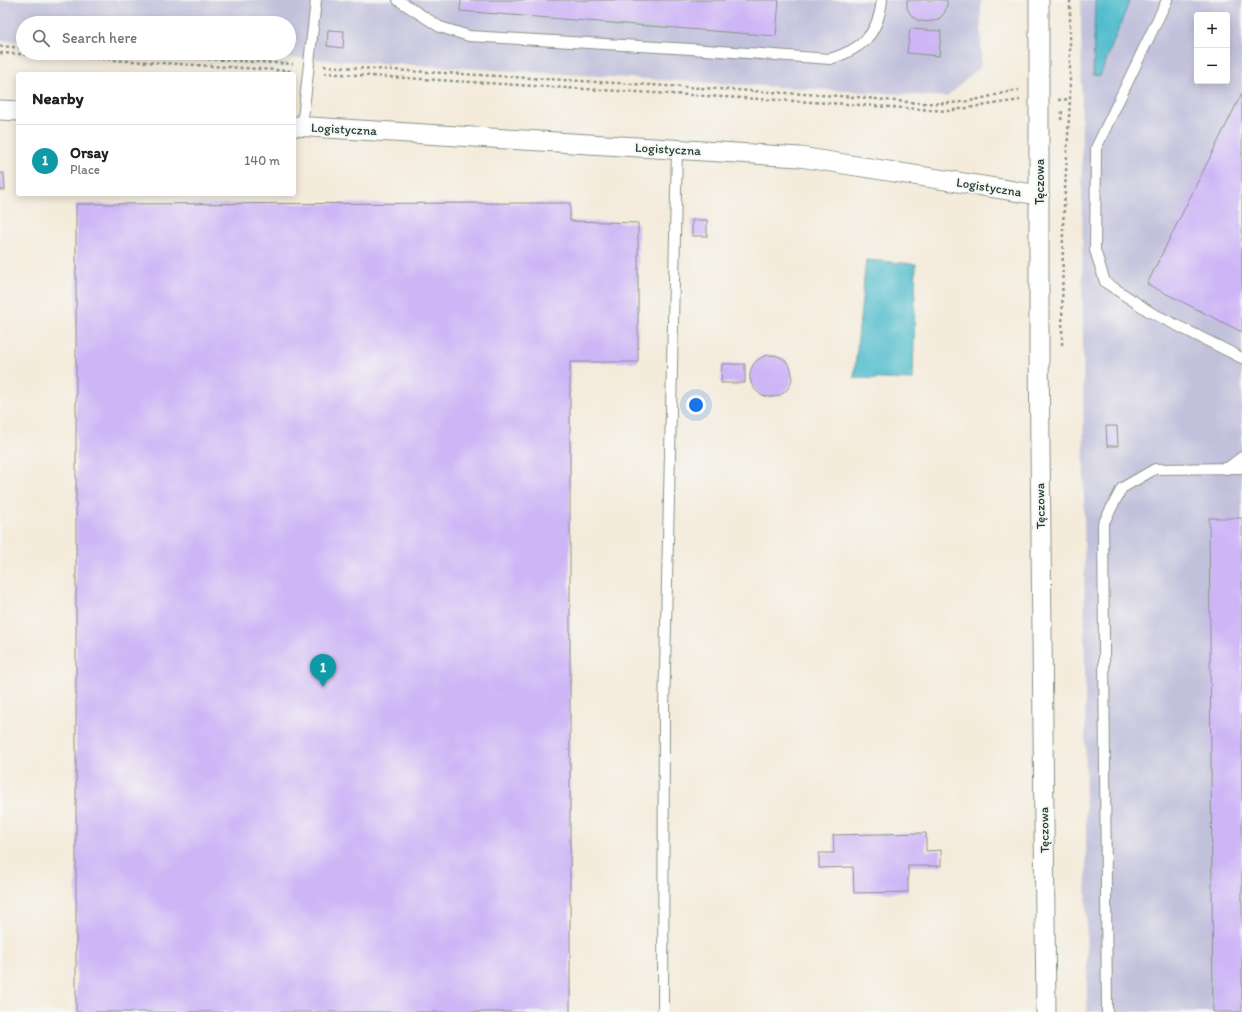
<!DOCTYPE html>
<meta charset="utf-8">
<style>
:root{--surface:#fff;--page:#f2f2f2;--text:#202124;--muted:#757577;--line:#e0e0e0;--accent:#7c3aed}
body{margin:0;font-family:Itim,sans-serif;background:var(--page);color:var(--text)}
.controls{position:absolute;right:12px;top:12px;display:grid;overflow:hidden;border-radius:4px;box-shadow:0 2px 10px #0003}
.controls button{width:36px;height:36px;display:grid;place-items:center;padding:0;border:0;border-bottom:1px solid var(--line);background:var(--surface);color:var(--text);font:20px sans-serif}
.you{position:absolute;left:696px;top:405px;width:14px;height:14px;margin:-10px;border:3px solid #fff;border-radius:50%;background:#1a73e8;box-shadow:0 0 0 6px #1a73e833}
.badge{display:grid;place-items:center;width:26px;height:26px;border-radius:50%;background:var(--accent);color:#fff;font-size:13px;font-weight:700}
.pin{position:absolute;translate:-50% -33px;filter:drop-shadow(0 1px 2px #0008)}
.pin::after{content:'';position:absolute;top:21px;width:14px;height:12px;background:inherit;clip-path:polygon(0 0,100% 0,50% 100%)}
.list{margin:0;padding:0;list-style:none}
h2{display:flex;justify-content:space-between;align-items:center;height:52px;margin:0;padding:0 16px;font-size:17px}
h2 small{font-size:13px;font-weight:400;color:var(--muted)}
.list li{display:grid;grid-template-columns:26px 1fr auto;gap:12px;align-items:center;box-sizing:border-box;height:72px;padding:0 16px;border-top:1px solid var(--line)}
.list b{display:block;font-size:15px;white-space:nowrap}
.list p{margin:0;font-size:13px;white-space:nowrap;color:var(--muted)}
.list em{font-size:13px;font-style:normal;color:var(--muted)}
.icon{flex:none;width:22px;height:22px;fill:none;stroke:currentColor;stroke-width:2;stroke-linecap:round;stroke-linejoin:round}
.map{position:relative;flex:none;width:1242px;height:1012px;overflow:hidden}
.search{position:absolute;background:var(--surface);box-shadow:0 2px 10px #0003;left:16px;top:16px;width:280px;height:44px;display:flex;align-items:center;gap:10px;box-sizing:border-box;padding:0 14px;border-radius:22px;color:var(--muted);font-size:15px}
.panel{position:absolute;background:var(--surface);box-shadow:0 2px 10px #0003;left:16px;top:72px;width:280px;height:124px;border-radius:4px}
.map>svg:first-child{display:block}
</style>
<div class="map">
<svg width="1242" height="1012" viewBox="0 0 1242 1012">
<rect width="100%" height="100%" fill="#f6f6f2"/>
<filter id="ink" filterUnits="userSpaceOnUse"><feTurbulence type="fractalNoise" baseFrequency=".025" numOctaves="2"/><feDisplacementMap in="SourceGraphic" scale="8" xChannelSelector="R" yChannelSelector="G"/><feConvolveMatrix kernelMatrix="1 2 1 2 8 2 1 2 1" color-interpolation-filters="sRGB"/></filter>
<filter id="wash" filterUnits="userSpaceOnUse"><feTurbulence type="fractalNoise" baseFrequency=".012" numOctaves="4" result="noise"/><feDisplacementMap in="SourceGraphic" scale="16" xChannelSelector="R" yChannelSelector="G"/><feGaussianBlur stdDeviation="0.9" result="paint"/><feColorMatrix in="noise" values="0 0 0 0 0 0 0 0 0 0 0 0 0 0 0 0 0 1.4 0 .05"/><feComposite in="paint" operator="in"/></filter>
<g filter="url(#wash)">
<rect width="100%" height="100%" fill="#f4ebdb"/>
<g fill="#c2c1dc" fill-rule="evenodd">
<polygon points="0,0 981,0 981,66 947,97 213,53 289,53 289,23 23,23 23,42 0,40"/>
<path d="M1081,0H1242V1012H1087ZM1197,15H1227V81H1197Z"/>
</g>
<g fill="#52bdcd" stroke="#387d80">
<polygon points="1095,0 1130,0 1100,76 1093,75"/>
<polygon points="866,260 916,264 913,380 854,378"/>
</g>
<g id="blocks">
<g fill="#cdb5f6">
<polygon points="461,0 779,0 776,36 460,11"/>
<polygon points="907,0 947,0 947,4 945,12 940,18 933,21 925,22 917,20 911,15 907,8"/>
<polygon points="910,29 941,31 939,56 907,53"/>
<polygon points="328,30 344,31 343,48 327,46"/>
<polygon points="1242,93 1242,332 1147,284"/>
<polygon points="0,173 4,173 5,190 0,190"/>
<polygon points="570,203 570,221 638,223 638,362 570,362 570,1012 76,1012 76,204"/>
<rect x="692" y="220" width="15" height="16"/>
<circle cx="771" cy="376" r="21"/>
<polygon points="722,364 745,364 745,383 721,383"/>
<polygon points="1106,426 1117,426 1118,446 1107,446"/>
<polygon points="1209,518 1242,518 1242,1012 1213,1012"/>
<polygon points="926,833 926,851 941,850 941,866 908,866 908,892 854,893 853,867 819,868 819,853 834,853 833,835"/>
</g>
</g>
</g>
<g filter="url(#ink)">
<use href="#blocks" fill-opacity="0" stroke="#8a9488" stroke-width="1"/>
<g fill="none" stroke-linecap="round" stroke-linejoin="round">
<defs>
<g id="lane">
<path d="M398,0L440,27L469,36L691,49L830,59C862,49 878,35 882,0"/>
<polyline points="1167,0 1096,148 1095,250 1105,282 1150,312 1242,358"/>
<polyline points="302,127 316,0"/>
<polyline points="1226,469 1242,457"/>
<polyline points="663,1012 664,712 677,150"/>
<polyline points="1107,1012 1103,524 1122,488 1155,469 1242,468"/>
</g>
<g id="street">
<polyline points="1039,0 1039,351 1046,1012"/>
<polyline points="0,110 18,111"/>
<polyline points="294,126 800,157 1039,195"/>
</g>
</defs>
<use href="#lane" stroke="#8a9488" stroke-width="12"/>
<use href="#street" stroke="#8a9488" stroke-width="21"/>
<g stroke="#8a9488" stroke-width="2.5" stroke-dasharray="3 3" stroke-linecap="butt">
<polyline points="0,46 23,48"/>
<polyline points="0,53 292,71"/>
<polyline points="106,53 293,64"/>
<path d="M324,66L856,97C890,100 926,106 961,102C981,100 999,93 1019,90"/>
<polyline points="324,73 567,88 846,104 947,111 1020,100"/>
<polyline points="1058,100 1070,99"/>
<polyline points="1061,120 1062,111"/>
<polyline points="1062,345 1063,227 1070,99 1070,0"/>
</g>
<use href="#lane" stroke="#fff" stroke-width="10"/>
<use href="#street" stroke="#fff" stroke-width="19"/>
</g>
</g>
<g text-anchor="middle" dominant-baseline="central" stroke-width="4" stroke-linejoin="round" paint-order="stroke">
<g font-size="13" fill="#1f3d34" stroke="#f6f6f2">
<text transform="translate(344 129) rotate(3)">Logistyczna</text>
<text transform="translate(668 149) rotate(3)">Logistyczna</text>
<text transform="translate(1039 182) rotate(-90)">Tęczowa</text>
<text transform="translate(989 187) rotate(9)">Logistyczna</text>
<text transform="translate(1040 506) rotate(-91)">Tęczowa</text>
<text transform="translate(1044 830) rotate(-91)">Tęczowa</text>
</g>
</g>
</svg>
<div class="controls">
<button>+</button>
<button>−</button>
</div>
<div class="you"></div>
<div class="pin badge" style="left:323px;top:687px;background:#0f9aa8">1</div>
<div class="search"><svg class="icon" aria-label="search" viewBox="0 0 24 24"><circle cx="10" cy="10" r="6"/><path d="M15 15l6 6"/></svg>Search here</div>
<section class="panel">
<h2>Nearby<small></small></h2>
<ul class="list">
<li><span class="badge" style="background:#0f9aa8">1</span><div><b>Orsay</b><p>Place</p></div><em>140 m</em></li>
</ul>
</section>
</div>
